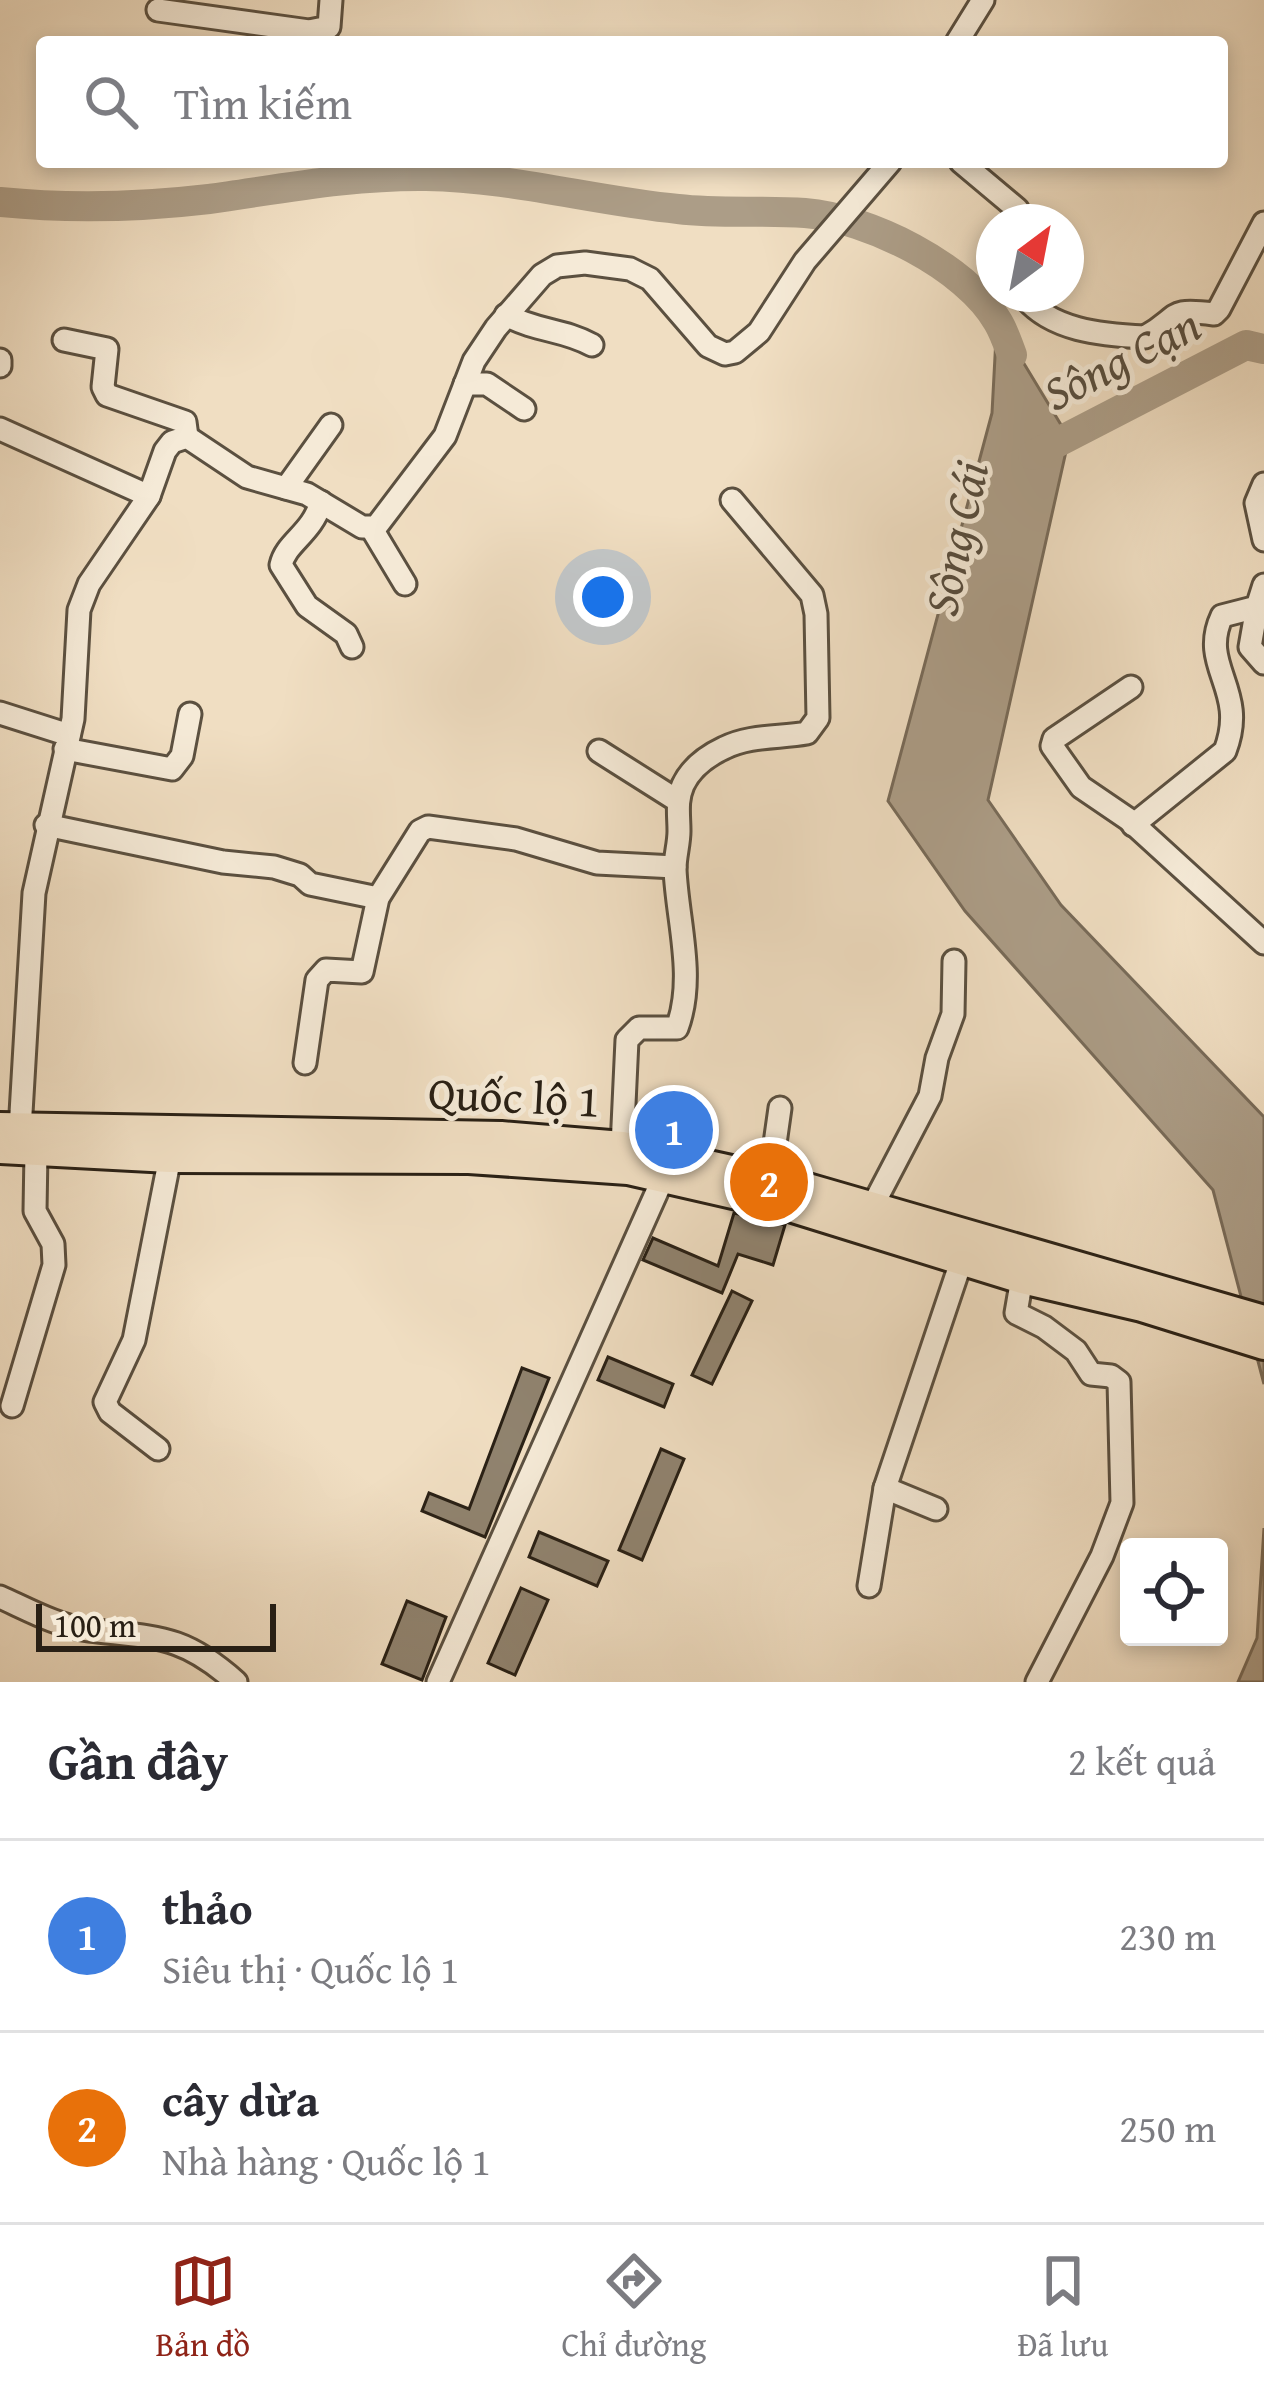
<!DOCTYPE html>
<html lang="vi">
<meta charset="utf-8">
<style>
:root{--surface:#fff;--page:#f2f2f3;--text:#2b2b33;--muted:#7c7c81;--line:#e1e1e2;--accent:#8f2418}
body{margin:0;font-family:"Gentium Book Plus",serif;background:var(--page);color:var(--text)}
.controls{position:absolute;right:36px;bottom:36px;display:grid;overflow:hidden;border-radius:12px;box-shadow:0 6px 18px #0003}
.controls button{width:108px;height:108px;display:grid;place-items:center;padding:0;border:0;border-bottom:3px solid var(--line);background:var(--surface);color:var(--text);font:60px sans-serif}
.compass{position:absolute;left:976px;top:204px;width:108px;height:108px;border-radius:50%;background:var(--surface);box-shadow:0 6px 18px #0003;rotate:32deg}
.scale{position:absolute;left:36px;bottom:30px;width:240px;box-sizing:border-box;padding-left:12px;border:6px solid #292015;border-top:0;font-size:33px;line-height:42px;white-space:nowrap;color:#292015;-webkit-text-stroke:9px #f5ead7;paint-order:stroke}
.you{position:absolute;left:603px;top:597px;width:42px;height:42px;margin:-30px;border:9px solid #fff;border-radius:50%;background:#1a73e8;box-shadow:0 0 0 18px #1a73e833}
.badge{display:grid;place-items:center;width:78px;height:78px;border-radius:50%;background:var(--accent);color:#fff;font-size:39px;font-weight:700}
.pin{position:absolute;translate:-50% -50%;border:6px solid #fff;box-shadow:0 3px 12px #0006}
.list{margin:0;padding:0;list-style:none}
h2{display:flex;justify-content:space-between;align-items:center;height:156px;margin:0;padding:0 48px;font-size:51px}
h2 small{font-size:39px;font-weight:400;color:var(--muted)}
.list li{display:grid;grid-template-columns:78px 1fr auto;gap:36px;align-items:center;box-sizing:border-box;height:192px;padding:0 48px;border-top:3px solid var(--line)}
.list b{display:block;font-size:45px;white-space:nowrap}
.list p{margin:0;font-size:39px;white-space:nowrap;color:var(--muted)}
.list em{font-size:39px;font-style:normal;color:var(--muted)}
.icon{flex:none;width:66px;height:66px;fill:none;stroke:currentColor;stroke-width:2;stroke-linecap:round;stroke-linejoin:round}
.map{position:relative;flex:none;width:1264px;height:1682px;overflow:hidden}
.search{position:absolute;background:var(--surface);box-shadow:0 6px 18px #0003;left:36px;right:36px;top:36px;height:132px;display:flex;align-items:center;gap:30px;box-sizing:border-box;padding:0 42px;border-radius:12px;color:var(--muted);font-size:45px}
.sheet{height:540px;background:var(--surface)}
nav{display:flex;justify-content:space-around;align-items:center;box-sizing:border-box;height:168px;border-top:3px solid var(--line);background:var(--surface);font-size:33px;color:var(--muted)}
nav a{display:grid;justify-items:center;gap:6px}
nav .on{color:var(--accent)}
.map>svg:first-child{display:block}
</style>
<div class="map">
<svg width="1264" height="1682" viewBox="0 0 1264 1682">
<rect width="100%" height="100%" fill="#f0dec2"/>
<filter id="stains"><feTurbulence type="fractalNoise" baseFrequency=".00167" numOctaves="4"/><feColorMatrix values="0 0 0 0 .2 0 0 0 0 .09 0 0 0 0 .02 0 0 0 .5 -.17"/></filter>
<radialGradient id="worn" r=".72"><stop offset=".6" stop-color="#630" stop-opacity="0"/><stop offset="1" stop-color="#630" stop-opacity=".3"/></radialGradient>
<g fill="#ac9d87" stroke="#786b59" stroke-width="3">
<polygon points="997,319 1069,438 988,800 1061,905 1264,1117 1264,1384 1213,1190 965,911 888,801 992,413"/>
<polygon points="1264,1528 1264,1682 1238,1682 1257,1638"/>
</g>
<g fill="none" stroke-linecap="round" stroke-linejoin="round">
<g stroke="#ac9d87" stroke-width="30">
<path d="M0,202C69,209 141,207 209,199C281,189 352,175 426,176C511,177 594,201 678,209C720,214 763,210 805,213C868,218 966,266 998,322C1004,332 1008,344 1012,355"/>
<polyline points="1033,455 1246,345 1264,349"/>
</g>
</g>
<g fill="#90836f" stroke="#292015" stroke-width="3">
<polygon points="734,1213 785,1225 773,1265 738,1254 722,1293 643,1260 653,1238 718,1266"/>
<polygon points="732,1291 752,1301 712,1384 692,1375"/>
<polygon points="608,1357 673,1384 664,1407 598,1380"/>
<polygon points="522,1368 549,1378 485,1537 422,1511 429,1493 469,1509"/>
<polygon points="661,1449 684,1459 642,1560 619,1550"/>
<polygon points="539,1532 608,1561 597,1586 529,1557"/>
<polygon points="521,1588 548,1600 515,1675 488,1663"/>
<polygon points="407,1601 446,1617 422,1680 382,1664"/>
</g>
<g fill="none" stroke-linecap="round" stroke-linejoin="round">
<defs>
<g id="minor">
<polyline points="158,10 309,31 329,27 331,0"/>
<polyline points="957,42 983,0"/>
<polyline points="961,162 1017,209 1013,222"/>
<path d="M1022,294C1049,331 1103,335 1145,337C1182,316 1166,308 1214,314L1219,309L1264,223"/>
<path d="M506,315C538,332 563,329 592,345"/>
<polyline points="64,340 107,349 103,387 107,395 185,422 187,437"/>
<polyline points="0,360 0,366"/>
<polyline points="465,384 487,384 524,409"/>
<polyline points="0,429 149,496"/>
<polyline points="1264,484 1256,503 1264,540"/>
<polyline points="286,488 331,425"/>
<path d="M321,502C312,534 286,542 281,565L307,606L346,634L352,647"/>
<polyline points="372,529 405,584"/>
<polyline points="1257,607 1250,647 1264,663"/>
<polyline points="1131,687 1054,739 1052,746 1081,787 1128,819 1264,943"/>
<polyline points="0,713 69,735"/>
<polyline points="65,749 172,769 182,756 190,714"/>
<polyline points="599,751 678,801"/>
<polyline points="46,825 223,862 274,867 300,875 310,884 378,898"/>
<path d="M1133,825L1225,751C1249,689 1198,667 1222,616L1257,607L1264,585"/>
<polyline points="305,1063 317,980 326,970 362,972 378,898 420,831 428,827 516,839 597,863 675,867"/>
<polyline points="20,1130 34,893 73,719 79,610 89,584 149,496 165,451 172,442 187,437 247,477 307,494 362,527 376,527 445,436 474,361 496,328 542,275 557,266 585,263 630,269 650,279 708,346 725,354 735,352 759,332 805,261 890,162"/>
<path d="M622,1147L627,1040L639,1028H677C696,977 677,920 675,869C675,856 679,844 679,831C679,815 676,801 683,785C691,768 707,756 724,748C750,735 779,738 807,733L818,718L816,614L812,595L732,500"/>
<polyline points="770,1179 780,1108"/>
<polyline points="872,1207 930,1096 937,1058 953,1014 954,961"/>
<polyline points="1022,1278 1016,1313 1044,1327 1076,1351 1091,1374 1111,1376 1119,1382 1122,1503 1102,1556 1037,1682"/>
<polyline points="12,1406 54,1265 53,1244 35,1211 36,1152"/>
<polyline points="158,1449 110,1412 105,1402 134,1340 170,1157"/>
<polyline points="885,1488 936,1509"/>
<polyline points="869,1586 885,1488 962,1259"/>
<path d="M0,1597C27,1609 59,1627 89,1630C157,1638 182,1634 236,1682"/>
<polyline points="438,1682 664,1176"/>
</g>
<g id="highway">
<polyline points="0,1128 501,1137 622,1147 790,1184 1264,1321"/>
<polyline points="0,1148 170,1157 469,1158 628,1169 790,1206 1022,1278 1142,1306 1264,1344"/>
</g>
</defs>
<use href="#minor" stroke="#5b5040" stroke-width="27"/>
<use href="#highway" stroke="#292015" stroke-width="36"/>
<use href="#minor" stroke="#f5ead7" stroke-width="21"/>
<use href="#highway" stroke="#f0dec2" stroke-width="30"/>
</g>
<g text-anchor="middle" dominant-baseline="central" stroke-width="10" stroke-linejoin="round" paint-order="stroke">
<g font-size="45" fill="#292015" stroke="#f5ead7">
<text transform="translate(514 1096) rotate(3)">Quốc lộ 1</text>
</g>
<g font-size="48" font-style="italic" fill="#574c3d" stroke="#f5ead7">
<text transform="translate(1121 358) rotate(-27)">Sông Cạn</text>
<text transform="translate(955 538) rotate(-78)">Sông Cái</text>
</g>
</g>
<rect width="100%" height="100%" filter="url(#stains)"/>
<rect width="100%" height="100%" fill="url(#worn)"/>
</svg>
<div class="controls">
<button><svg class="icon" aria-label="locate" viewBox="0 0 24 24"><circle cx="12" cy="12" r="6"/><path d="M12 2v4M12 18v4M2 12h4M18 12h4"/></svg></button>
</div>
<svg class="compass" viewBox="-18 -18 36 36"><path d="M0-13l5 13h-10z" fill="#e53935"/><path d="M0 13l5-13h-10z" fill="#7c7c81"/></svg>
<div class="scale">100 m</div>
<div class="you"></div>
<div class="pin badge" style="left:674px;top:1130px;background:#3f7fe0">1</div>
<div class="pin badge" style="left:769px;top:1182px;background:#e8710a">2</div>
<div class="search"><svg class="icon" aria-label="search" viewBox="0 0 24 24"><circle cx="10" cy="10" r="6"/><path d="M15 15l6 6"/></svg>Tìm kiếm</div>
</div>
<section class="sheet">
<h2>Gần đây<small>2 kết quả</small></h2>
<ul class="list">
<li><span class="badge" style="background:#3f7fe0">1</span><div><b>thảo</b><p>Siêu thị · Quốc lộ 1</p></div><em>230 m</em></li>
<li><span class="badge" style="background:#e8710a">2</span><div><b>cây dừa</b><p>Nhà hàng · Quốc lộ 1</p></div><em>250 m</em></li>
</ul>
</section>
<nav>
<a class="on"><svg class="icon" aria-label="map" viewBox="0 0 24 24"><path d="M3 6l6-2 6 2 6-2v14l-6 2-6-2-6 2zM9 4v14M15 6v14"/></svg>Bản đồ</a>
<a><svg class="icon" aria-label="directions" viewBox="0 0 24 24"><path d="M12 3l9 9-9 9-9-9zM9 14v-3h6M13 9l2 2-2 2"/></svg>Chỉ đường</a>
<a><svg class="icon" aria-label="saved" viewBox="0 0 24 24"><path d="M7 4h10v16l-5-4-5 4z"/></svg>Đã lưu</a>
</nav>
